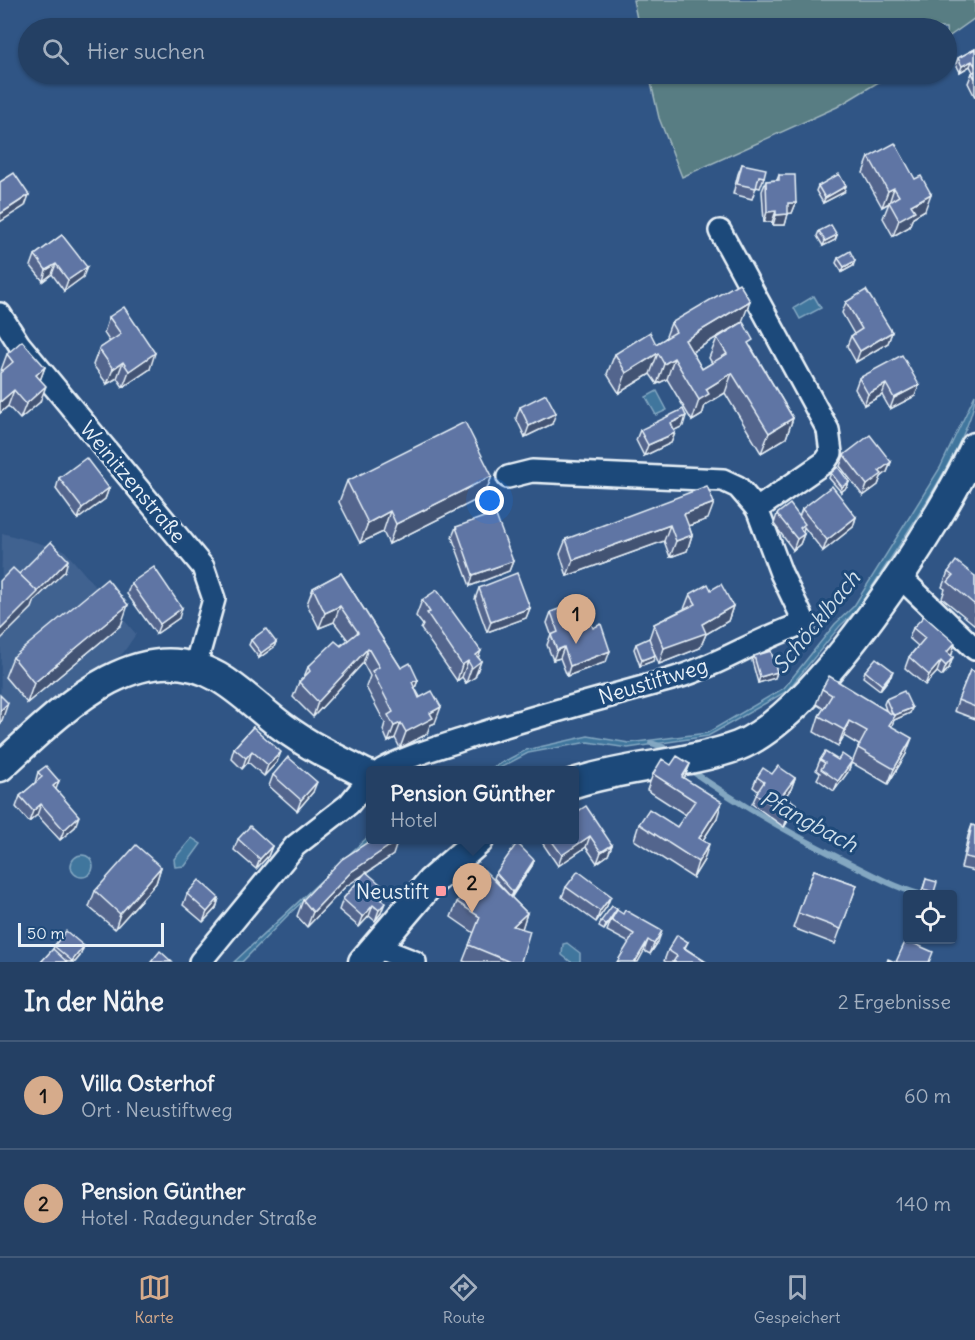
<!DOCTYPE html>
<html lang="de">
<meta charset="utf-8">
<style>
:root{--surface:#244064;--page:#2c476a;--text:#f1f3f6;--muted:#a3afbf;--line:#415978;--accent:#d6ab8b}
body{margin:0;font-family:Delius,sans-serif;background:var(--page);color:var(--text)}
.controls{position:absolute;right:18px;bottom:18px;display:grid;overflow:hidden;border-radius:6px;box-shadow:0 2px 4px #0004}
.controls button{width:54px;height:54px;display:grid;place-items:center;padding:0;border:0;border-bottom:2px solid var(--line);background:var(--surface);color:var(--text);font:30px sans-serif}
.scale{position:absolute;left:18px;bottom:15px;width:146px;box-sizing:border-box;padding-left:6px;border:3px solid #e8f1f8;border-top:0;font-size:16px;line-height:21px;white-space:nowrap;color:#e8f1f8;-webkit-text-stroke:4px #1f4a7a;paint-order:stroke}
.you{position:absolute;left:490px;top:501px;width:21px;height:21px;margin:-15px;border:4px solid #fff;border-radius:50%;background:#1a73e8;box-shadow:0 0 0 9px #1a73e833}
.badge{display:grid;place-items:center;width:39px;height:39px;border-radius:50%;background:var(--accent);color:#111;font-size:20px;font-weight:700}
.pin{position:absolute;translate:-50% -50px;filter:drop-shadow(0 2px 3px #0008)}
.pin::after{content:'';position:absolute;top:32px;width:21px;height:18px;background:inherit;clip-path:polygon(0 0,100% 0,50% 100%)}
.popup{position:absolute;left:366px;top:766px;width:213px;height:78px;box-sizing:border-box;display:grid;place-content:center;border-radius:6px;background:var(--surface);filter:drop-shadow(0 2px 4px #0005);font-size:20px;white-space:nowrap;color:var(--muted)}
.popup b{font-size:22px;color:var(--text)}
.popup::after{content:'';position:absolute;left:50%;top:100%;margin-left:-12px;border:12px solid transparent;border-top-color:var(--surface)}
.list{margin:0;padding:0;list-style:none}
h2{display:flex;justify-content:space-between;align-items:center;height:78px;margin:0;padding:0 24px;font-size:26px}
h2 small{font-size:20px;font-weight:400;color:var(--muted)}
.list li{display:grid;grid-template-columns:39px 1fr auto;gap:18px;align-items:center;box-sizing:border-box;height:108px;padding:0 24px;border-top:2px solid var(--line)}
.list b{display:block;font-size:22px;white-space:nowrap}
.list p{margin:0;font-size:20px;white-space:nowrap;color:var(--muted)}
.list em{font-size:20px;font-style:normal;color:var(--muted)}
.icon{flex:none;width:33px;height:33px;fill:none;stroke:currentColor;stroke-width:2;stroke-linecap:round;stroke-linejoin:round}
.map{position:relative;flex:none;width:975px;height:962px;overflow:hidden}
.search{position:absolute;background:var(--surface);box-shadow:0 2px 4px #0004;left:18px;right:18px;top:18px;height:66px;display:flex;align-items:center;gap:15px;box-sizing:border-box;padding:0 21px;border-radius:33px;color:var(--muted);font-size:22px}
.sheet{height:294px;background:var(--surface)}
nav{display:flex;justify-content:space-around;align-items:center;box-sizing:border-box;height:84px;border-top:2px solid var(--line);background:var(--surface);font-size:16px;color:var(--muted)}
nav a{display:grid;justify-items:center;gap:3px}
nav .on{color:var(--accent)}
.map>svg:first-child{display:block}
</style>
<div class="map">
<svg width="975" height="962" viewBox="0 0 975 962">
<rect width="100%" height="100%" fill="#305585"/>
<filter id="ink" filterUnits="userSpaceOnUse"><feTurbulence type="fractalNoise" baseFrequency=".0167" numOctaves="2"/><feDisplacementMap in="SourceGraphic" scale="12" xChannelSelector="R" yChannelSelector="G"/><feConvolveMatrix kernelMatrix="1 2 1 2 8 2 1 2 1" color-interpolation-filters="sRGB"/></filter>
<g filter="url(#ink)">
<polygon fill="#416290" points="2,533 64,550 136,634 123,653 0,752"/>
<g fill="#587d83" stroke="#a0b7be" stroke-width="1.5">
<polygon points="633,0 975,0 975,18 947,38 946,28 639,28"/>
<polygon points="649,74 892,74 837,107 682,177 659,118"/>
</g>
<g fill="#40769d" stroke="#83a7c1" stroke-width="1.5">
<polygon points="814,296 821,308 800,319 794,308"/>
<polygon points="657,391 667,410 656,415 646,397"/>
<path d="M975,395C975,438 884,567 857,610L840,626L787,691L708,736L628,748L588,742L528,753L496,770H488L526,750L588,736L629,743L707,733L784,688L835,624L854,606L940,468Z"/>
<polygon points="370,835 370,840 290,913 242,962 234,962"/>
<polygon points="192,838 201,844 185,866 175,867 174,859"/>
<circle cx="82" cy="866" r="11"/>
<polygon points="567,943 580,953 580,962 571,962 562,955 563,944"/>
</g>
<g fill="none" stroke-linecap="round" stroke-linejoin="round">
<g stroke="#83a7c1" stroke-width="6">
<polyline points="651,743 663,747"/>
<path d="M689,769C738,804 789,833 843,860C869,873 892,886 919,894"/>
</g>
<defs>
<g id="minor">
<polyline points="0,314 19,344 203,567 214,599 195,667"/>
<polyline points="508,477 532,471 723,480 738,487 757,509"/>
<polyline points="900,577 975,649"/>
<path d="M382,770C409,755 438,748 467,738C536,715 605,698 675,678C720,665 760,637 805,623L781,573L757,509L825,462L831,453L828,430L720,231"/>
<polyline points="374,946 415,962"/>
<polyline points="200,962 295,846 349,804 370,778"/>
</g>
<g id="secondary">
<path d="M0,767C56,716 136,630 218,677C242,691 261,711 283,727C310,747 340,761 370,776"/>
<path d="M574,783C625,766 689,764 738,746C817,715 939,525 975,447"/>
<polyline points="363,962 431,882 479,840"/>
</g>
</defs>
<use href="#minor" stroke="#e8f1f8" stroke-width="26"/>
<use href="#secondary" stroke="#e8f1f8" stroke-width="33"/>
<use href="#minor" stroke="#1f4a7a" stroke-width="21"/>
<use href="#secondary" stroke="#1f4a7a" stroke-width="28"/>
</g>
<g fill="#52658d" stroke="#e8f1f8" stroke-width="1.5">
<polygon points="975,49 975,97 968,83 972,73 973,72 970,66 960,72 956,64 958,58"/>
<polygon points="869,157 925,210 913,217 909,227 893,236 883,218 889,203 882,207 863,173"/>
<polygon points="742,164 764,177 760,188 756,187 752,199 733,194 738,174"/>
<polygon points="779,175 796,203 792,213 788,213 785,225 773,225 772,222 764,222 762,191 766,181 777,180"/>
<polygon points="818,186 844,192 823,203 816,191"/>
<polygon points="819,231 837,235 835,240 823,246 817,236"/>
<polygon points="62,235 83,277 64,291 52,274 43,281 31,266 35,255"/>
<polygon points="838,258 853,266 842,272 836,263"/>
<polygon points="846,302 892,332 888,343 856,362 847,346 851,336 854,334 842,313"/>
<polygon points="109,317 150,369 123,387 117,378 107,384 93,365 99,349 110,342 104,333"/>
<polygon points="742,322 692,352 702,369 712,363 709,358 717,338 751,347 793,418 786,438 761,453 725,393 705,405 702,415 692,421 667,379 657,384 650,374 619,393 607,374 615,354 656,344 665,339 671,323"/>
<polygon points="7,354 45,367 40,380 40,402 20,419 8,406 0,413 0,373 2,371 1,370"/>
<polygon points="859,378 919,385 915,396 890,409 882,395 864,405 855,389"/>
<polygon points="520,407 552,424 525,437 516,418"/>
<polygon points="683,426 674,430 675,433 671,443 644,456 636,440 640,430"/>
<polygon points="844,455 891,462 887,472 881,477 878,485 863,496 840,466"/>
<polygon points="831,473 849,482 847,487 841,492 829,478"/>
<polygon points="492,476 484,496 389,544 383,532 360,543 339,502 347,481"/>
<polygon points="59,478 109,488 105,499 78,519 56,489"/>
<polygon points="802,509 856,517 853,527 823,551 804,527 803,532 804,534 800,544 793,550 774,524 777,514 799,517"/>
<polygon points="708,519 689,526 692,535 687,551 670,557 664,541 567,576 560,554 566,539"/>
<polygon points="456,527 513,561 509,571 470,586 452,537"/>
<polygon points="948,572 975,576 975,625 942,598 945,589 942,587"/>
<polygon points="341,573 401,668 418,680 415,688 435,723 430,725 427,734 400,748 395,738 388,742 383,730 385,723 366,687 370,676 363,663 313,717 293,697 299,682 304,677 308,667 348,640 334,622 319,628 307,604 313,588"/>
<polygon points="131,583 179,618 156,634 127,594"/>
<polygon points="479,588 530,608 526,618 487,632 475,599"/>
<polygon points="711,590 733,606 728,621 706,634 700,648 659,664 653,650 653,661 640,666 634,649 636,644 649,639 654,624 684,609 690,594"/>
<polygon points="422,600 481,661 475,677 466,683 462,677 457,681 421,629 423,625 416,616"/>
<polygon points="551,612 606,662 567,676 560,658 553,660 547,645 551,634 547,623"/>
<polygon points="121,625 27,703 5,677 13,657"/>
<polygon points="913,628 952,654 950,655 953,657 949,668 942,676 937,672 925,685 905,668 909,657 918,646 909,638"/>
<polygon points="251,640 276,642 274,647 259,658 249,645"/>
<polygon points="754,656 777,672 775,678 758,683 752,661"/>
<polygon points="970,670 975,672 975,719 954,711"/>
<polygon points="865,671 891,676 880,690 863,677"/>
<polygon points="822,689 886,710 884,704 886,699 912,708 910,713 894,720 891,726 906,754 888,784 852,763 859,745 844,736 838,746 814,732 819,716 824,709 816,704"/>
<polygon points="253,727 277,762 264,776 248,762 242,769 231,758 234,748"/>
<polygon points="820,760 852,761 848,772 834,791 817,779 820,773 816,770"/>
<polygon points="690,764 684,778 717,818 703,840 704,860 693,878 634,840 639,824 677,827 686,815 647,790 653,774 671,765"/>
<polygon points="38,772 56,790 75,827 60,840 37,815 29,822 16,807 20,796 35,783"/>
<polygon points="273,775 313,792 297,811 269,786"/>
<polygon points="757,777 795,778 791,789 785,796 792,815 784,827 752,804 758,791 753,787"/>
<polygon points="574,814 612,845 608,855 597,863 586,847 558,866 543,844 545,840 574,840"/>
<polygon points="972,825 975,826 975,871 961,868 968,836"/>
<polygon points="238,839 272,846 268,856 256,869 234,850"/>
<polygon points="393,855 367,873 382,900 381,913 375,921 369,916 359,927 339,910 343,899 364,874 345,887 307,927 297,916 303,900"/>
<polygon points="534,860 532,866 511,897 527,913 522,928 521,962 466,962 463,961 474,933 451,917 457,902 510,896 494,878 496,873"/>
<polygon points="161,867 156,883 115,929 89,907 95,891"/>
<polygon points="814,870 857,885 835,944 793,928"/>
<polygon points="926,879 934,892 933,894 921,894"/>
<polygon points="566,887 607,906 596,922 562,897"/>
<polygon points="187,894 219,898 216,908 203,922 183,905"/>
<polygon points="617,909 615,914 604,930 599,927 601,921"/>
<polygon points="611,920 658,942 650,954 607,931"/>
<polygon points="688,942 685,948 706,962 666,962 664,961 668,950"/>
<polygon points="54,946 84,946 80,956 75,962 41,962 53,949"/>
</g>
<g fill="#425273" stroke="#e8f1f8" stroke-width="1.5">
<polygon points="972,61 970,66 960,72 962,66"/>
<polygon points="846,186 844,192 823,203 825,198"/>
<polygon points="894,188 889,203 882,207 888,191"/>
<polygon points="931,194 925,210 913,217 909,227 893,236 899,220 911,205"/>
<polygon points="29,195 25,206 0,222 0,214"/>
<polygon points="788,203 796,203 792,213 784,214"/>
<polygon points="776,211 772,222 764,222 767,212"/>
<polygon points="788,214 785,225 773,225 776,215"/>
<polygon points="837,235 835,240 823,246 825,241"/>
<polygon points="855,261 853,266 842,272 844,267"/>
<polygon points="56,264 52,274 43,281 46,270"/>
<polygon points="87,267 83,277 64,291 68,280"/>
<polygon points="750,301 742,322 677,361 685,340"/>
<polygon points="892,332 888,343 856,362 860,351"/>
<polygon points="155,353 150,369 123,387 129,371"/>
<polygon points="658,353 650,374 619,393 626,373"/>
<polygon points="674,358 667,379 657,384 664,364"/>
<polygon points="123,362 117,378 107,384 113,369"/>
<polygon points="45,367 39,383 36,375"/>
<polygon points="732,373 725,393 705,405 702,415 692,421 699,400 706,389"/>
<polygon points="886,384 882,395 864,405 868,394"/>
<polygon points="919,385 915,396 890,409 894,398"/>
<polygon points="46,386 40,402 20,419 26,404"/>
<polygon points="14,390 8,406 0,413 0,402"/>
<polygon points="556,413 552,424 525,437 529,426"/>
<polygon points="686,416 683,426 667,434 671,423"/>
<polygon points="793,418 786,438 761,453 769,433"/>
<polygon points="675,433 671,443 644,456 648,445"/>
<polygon points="891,462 887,472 881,477 878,485 863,496 867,485 879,471"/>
<polygon points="492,476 484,496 389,544 396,524"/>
<polygon points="849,482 847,487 841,492 842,487"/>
<polygon points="109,488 105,499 78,519 82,508"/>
<polygon points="714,503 708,519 679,529 684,514"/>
<polygon points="390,511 383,532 360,543 368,523"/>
<polygon points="856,517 853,527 823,551 827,540"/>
<polygon points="670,525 664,541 567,576 573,560"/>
<polygon points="804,534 800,544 793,550 797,539"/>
<polygon points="692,535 687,551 670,557 676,541"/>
<polygon points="68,560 65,571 35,600 32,608 0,640 0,630"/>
<polygon points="513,561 509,571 470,586 473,575"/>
<polygon points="128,605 121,625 27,703 34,683"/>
<polygon points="340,606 334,622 319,628 325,613"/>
<polygon points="733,606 728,621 706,634 700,648 659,664 664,648 702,624"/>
<polygon points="182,608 179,618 156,634 160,624"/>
<polygon points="530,608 526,618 487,632 491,622"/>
<polygon points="276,642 274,647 259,658 261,653"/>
<polygon points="955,643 952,654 943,663 947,652"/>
<polygon points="564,647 560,658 553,660 557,650"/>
<polygon points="368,648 363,663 313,717 318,702"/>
<polygon points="481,651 476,664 481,661 475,677 466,683 476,655"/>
<polygon points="610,651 606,662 567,676 570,666"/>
<polygon points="655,655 653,661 640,666 642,660"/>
<polygon points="953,657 949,668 942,676 946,666"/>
<polygon points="468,661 462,677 457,681 462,665"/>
<polygon points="941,661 937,672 925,685 929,675"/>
<polygon points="893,671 891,676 880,690 882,685"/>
<polygon points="777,672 775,678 758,683 760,677"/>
<polygon points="418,680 412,695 412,682"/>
<polygon points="8,703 1,723 0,724 0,711"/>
<polygon points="441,707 435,723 430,725 427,734 400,748 406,732 430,713"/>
<polygon points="912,708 910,713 894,720 890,731 889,725 893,716"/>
<polygon points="849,721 844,736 838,746 844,730"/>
<polygon points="401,723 395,738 388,742 394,726"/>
<polygon points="912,738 906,754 888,784 894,769"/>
<polygon points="252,751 248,762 242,769 246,758"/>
<polygon points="281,752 277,762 264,776 268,765"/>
<polygon points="852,761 848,772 834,791 838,781"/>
<polygon points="690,764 684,779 682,777"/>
<polygon points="795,778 791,789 779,805 783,794"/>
<polygon points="59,781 55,792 53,786"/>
<polygon points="317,782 313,792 297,811 301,800"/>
<polygon points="722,802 717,818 694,854 699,838"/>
<polygon points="41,804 37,815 29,822 33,811"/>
<polygon points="796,804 792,815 784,827 788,816"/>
<polygon points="79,816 75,827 60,840 64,830"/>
<polygon points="590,836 586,847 558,866 562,855"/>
<polygon points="398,840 393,855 345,887 307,927 313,912 351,872"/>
<polygon points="709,844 704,860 693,878 698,862"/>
<polygon points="612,845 608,855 597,863 601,852"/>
<polygon points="272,846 268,856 256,869 260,859"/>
<polygon points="534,860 532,866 511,898 513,892"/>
<polygon points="161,867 156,883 115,929 120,914"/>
<polygon points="386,889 382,900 375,908 379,897"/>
<polygon points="611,896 607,906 596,922 600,911"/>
<polygon points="219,898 216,908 203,922 207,912"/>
<polygon points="385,903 381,913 375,921 379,910"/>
<polygon points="373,905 369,916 359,927 363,917"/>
<polygon points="617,909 615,914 604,930 606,925"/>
<polygon points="527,913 522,929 513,926"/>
<polygon points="662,931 658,942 650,954 654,944"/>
<polygon points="648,940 644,951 638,962 635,962"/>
<polygon points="84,946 80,956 75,962 71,962"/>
</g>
<g fill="#5f75a4" stroke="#e8f1f8" stroke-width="1.5">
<polygon points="975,49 975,66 972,61 962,66 958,58"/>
<polygon points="975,71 975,79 972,73"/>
<polygon points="895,143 915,179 921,176 931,194 911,205 915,211 899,220 889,202 899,196 894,188 888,191 869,157"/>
<polygon points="742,164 766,169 764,177 759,176 756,188 737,184"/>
<polygon points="14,173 29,195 0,214 0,182"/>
<polygon points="839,174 846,186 825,198 818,186"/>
<polygon points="779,175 795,175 796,203 788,203 788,214 776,215 776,211 767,212 766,181 779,180"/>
<polygon points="831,225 837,235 825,241 819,231"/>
<polygon points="62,235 87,267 68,280 56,264 46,270 35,255"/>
<polygon points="850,251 855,261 844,267 838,258"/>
<polygon points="739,283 750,301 685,340 702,369 727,354 717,338 743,322 753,340 748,343 793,418 769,433 732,373 706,389 709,394 699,400 674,358 664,364 658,353 626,373 615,354 650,332 656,344 676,332 671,323"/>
<polygon points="866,290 892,332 860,351 851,336 862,329 846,302"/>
<polygon points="124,307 155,353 129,371 123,362 113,369 99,349 121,334 109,317"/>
<polygon points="22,341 45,367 36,375 46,386 26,404 14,390 0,402 0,373 13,362 7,354"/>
<polygon points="902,355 919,385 894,398 886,384 868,394 859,378"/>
<polygon points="546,394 556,413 529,426 520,407"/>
<polygon points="683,409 686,416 671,423 675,433 648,445 640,430"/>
<polygon points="465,422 492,476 396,524 390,511 368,523 347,481"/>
<polygon points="870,435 891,462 879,471 882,474 867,485 844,455"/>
<polygon points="86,458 109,488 82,508 59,478"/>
<polygon points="838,467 849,482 842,487 831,473"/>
<polygon points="707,486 714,503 684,514 692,535 676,541 670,525 573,560 566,539"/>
<polygon points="832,486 856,517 827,540 802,509"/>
<polygon points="790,504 805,524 800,528 804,534 797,539 777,514"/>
<polygon points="495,513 513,561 473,575 456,527"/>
<polygon points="51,542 68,560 37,592 19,574"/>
<polygon points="956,561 975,576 975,605 948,582 953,576 948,572"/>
<polygon points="154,567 182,608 160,624 131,583"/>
<polygon points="13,568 38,592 0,630 0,581"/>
<polygon points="341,573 401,668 410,663 418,680 412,682 419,698 432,691 441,707 430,713 433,718 406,732 401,723 394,726 388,715 393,712 372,671 379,667 368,648 318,702 299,682 310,671 308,667 335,641 341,646 358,632 340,606 325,613 313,588"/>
<polygon points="517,573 530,608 491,622 479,588"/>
<polygon points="107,579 128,605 34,683 13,657"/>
<polygon points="708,584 711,590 721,584 733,606 702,624 706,633 664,648 654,624 696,604 690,594"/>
<polygon points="437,590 481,651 476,655 481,661 472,668 468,661 462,665 427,613 430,612 422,600"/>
<polygon points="582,600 593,628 601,624 610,651 570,666 564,647 557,650 551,635 558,632 551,612"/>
<polygon points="924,616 955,643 947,652 953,657 946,666 941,661 929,675 909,657 925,638 913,628"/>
<polygon points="266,629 276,642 261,653 251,640"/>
<polygon points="649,638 655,655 642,660 636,644"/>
<polygon points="771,651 777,672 760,677 754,656"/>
<polygon points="876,658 893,671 882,685 865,671"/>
<polygon points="970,670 975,672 975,707 958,700"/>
<polygon points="829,676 895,716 889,725 912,738 894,769 858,748 867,731 849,721 844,730 819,716 832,695 822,689"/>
<polygon points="904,691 912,708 894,715 892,713 886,699"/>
<polygon points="0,695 8,703 0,711"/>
<polygon points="253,727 281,752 268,765 252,751 246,758 234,748"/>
<polygon points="825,752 838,760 842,754 852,761 838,781 821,769 825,763 820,760"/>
<polygon points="677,756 690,764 682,777 722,802 699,838 709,844 698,862 639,824 649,809 677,827 695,801 653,774 662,759 671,765"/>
<polygon points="288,757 317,782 301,800 273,775"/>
<polygon points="46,766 59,781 53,786 79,816 64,830 41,804 33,811 20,796 42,777 38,772"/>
<polygon points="778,766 795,778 783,794 796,804 788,816 756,794 764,782 757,777 763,768 772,774"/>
<polygon points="586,806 612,845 601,852 590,836 562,855 551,840 574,840 574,814"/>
<polygon points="972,825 975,826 975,859 965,857"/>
<polygon points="250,826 272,846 260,859 238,839"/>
<polygon points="371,840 398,840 351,872 313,912 303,900 342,859"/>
<polygon points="517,843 534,860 513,892 496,873"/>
<polygon points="136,845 161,867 120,914 95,891"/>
<polygon points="484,870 527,913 513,926 530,931 521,962 510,962 469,945 480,917 457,902"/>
<polygon points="814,870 857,885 841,929 798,913"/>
<polygon points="578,871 611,896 600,911 566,887"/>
<polygon points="366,872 386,889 379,897 385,903 379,910 373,905 363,917 343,899"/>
<polygon points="926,879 937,882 934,892 923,889"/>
<polygon points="199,880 219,898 207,912 187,894"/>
<polygon points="612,906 617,909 606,925 601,921"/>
<polygon points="617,910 623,914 625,910 662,931 654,944 648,940 635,962 617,962 634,934 611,920"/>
<polygon points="66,931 84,946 72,961 54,946"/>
<polygon points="677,935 688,942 684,948 706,962 673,962 677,956 668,950"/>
<polygon points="906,940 933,952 929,962 896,962"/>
<polygon points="53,949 67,962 41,962"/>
<polygon points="160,951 172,962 151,962"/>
<polygon points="888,959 895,962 887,962"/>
</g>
</g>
<rect fill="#ff9aa2" stroke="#1f4a7a" stroke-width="2" x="435" y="885" width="12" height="12" rx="3"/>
<g text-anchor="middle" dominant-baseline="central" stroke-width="6" stroke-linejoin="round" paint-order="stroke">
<g font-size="21" fill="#e8f1f8" stroke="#1f4a7a">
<text transform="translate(133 482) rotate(50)">Weinitzenstraße</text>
<text transform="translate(653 681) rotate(-17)">Neustiftweg</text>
</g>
<g font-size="21" fill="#e8f1f8" stroke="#1f4a7a" text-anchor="end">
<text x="429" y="891">Neustift</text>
</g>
<g font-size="22" font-style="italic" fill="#cfdfea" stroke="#1f4a7a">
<text transform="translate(816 622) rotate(-51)">Schöcklbach</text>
<text transform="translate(809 821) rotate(28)">Pfangbach</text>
</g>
</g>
</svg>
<div class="controls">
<button><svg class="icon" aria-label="locate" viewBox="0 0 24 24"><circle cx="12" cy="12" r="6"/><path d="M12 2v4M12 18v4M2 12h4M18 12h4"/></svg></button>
</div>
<div class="scale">50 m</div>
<div class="you"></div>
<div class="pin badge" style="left:576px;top:644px">1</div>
<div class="pin badge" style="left:472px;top:913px">2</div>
<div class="popup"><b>Pension Günther</b>Hotel</div>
<div class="search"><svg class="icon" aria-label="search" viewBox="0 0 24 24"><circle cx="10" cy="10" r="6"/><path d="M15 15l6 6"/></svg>Hier suchen</div>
</div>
<section class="sheet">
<h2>In der Nähe<small>2 Ergebnisse</small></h2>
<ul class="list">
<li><span class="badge">1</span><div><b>Villa Osterhof</b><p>Ort · Neustiftweg</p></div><em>60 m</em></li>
<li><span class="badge">2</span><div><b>Pension Günther</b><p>Hotel · Radegunder Straße</p></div><em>140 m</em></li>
</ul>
</section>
<nav>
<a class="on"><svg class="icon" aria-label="map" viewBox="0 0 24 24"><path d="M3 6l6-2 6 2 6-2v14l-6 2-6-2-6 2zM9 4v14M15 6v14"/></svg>Karte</a>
<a><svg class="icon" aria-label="directions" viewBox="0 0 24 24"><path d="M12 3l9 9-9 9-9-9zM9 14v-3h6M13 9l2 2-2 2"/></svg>Route</a>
<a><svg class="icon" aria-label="saved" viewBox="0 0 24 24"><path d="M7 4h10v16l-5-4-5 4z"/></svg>Gespeichert</a>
</nav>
